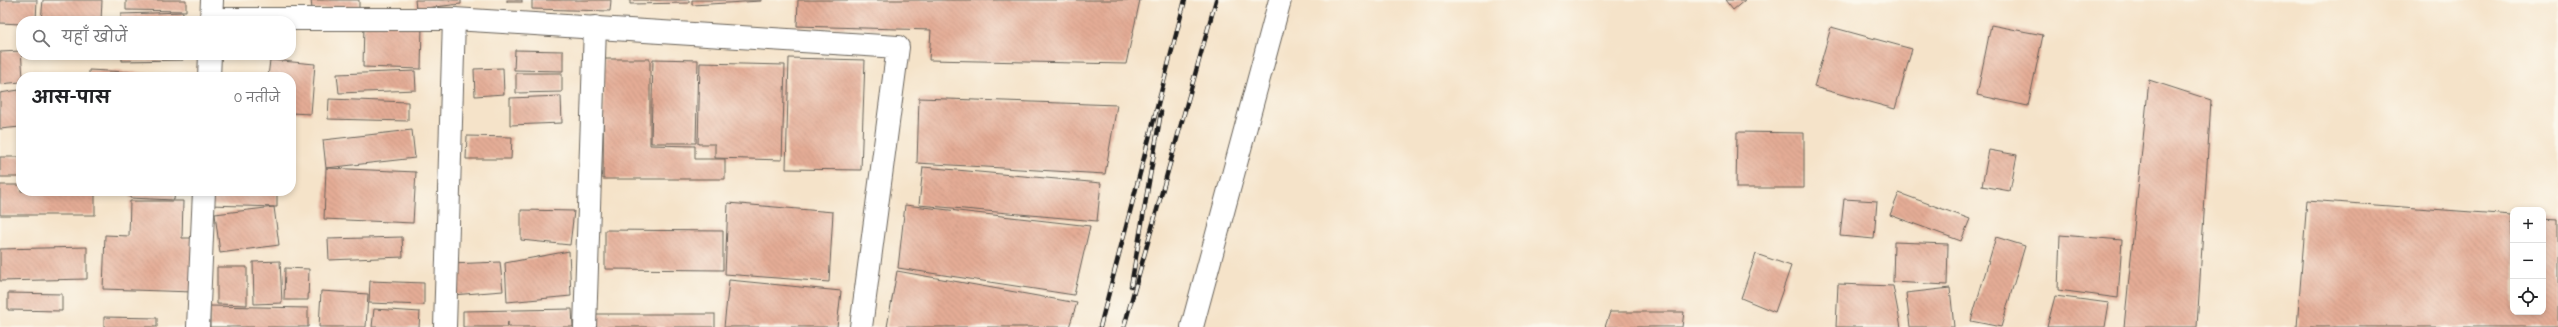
<!DOCTYPE html>
<html lang="hi">
<meta charset="utf-8">
<style>
:root{--surface:#fff;--page:#f6f6f6;--text:#202124;--muted:#757577;--line:#e0e0e0}
body{margin:0;font-family:Mali,"Playpen Sans Deva",sans-serif;background:var(--page);color:var(--text)}
.controls{position:absolute;right:12px;bottom:12px;display:grid;overflow:hidden;border-radius:8px;box-shadow:0 2px 6px #0003}
.controls button{width:36px;height:36px;display:grid;place-items:center;padding:0;border:0;border-bottom:1px solid var(--line);background:var(--surface);color:var(--text);font:20px sans-serif}
.list{margin:0;padding:0;list-style:none}
h2{display:flex;justify-content:space-between;align-items:center;height:52px;margin:0;padding:0 16px;font-size:17px}
h2 small{font-size:13px;font-weight:400;color:var(--muted)}
.icon{flex:none;width:22px;height:22px;fill:none;stroke:currentColor;stroke-width:2;stroke-linecap:round;stroke-linejoin:round}
.map{position:relative;flex:none;width:2558px;height:327px;overflow:hidden}
.search{position:absolute;background:var(--surface);box-shadow:0 2px 6px #0003;left:16px;top:16px;width:280px;height:44px;display:flex;align-items:center;gap:10px;box-sizing:border-box;padding:0 14px;border-radius:16px;color:var(--muted);font-size:15px}
.panel{position:absolute;background:var(--surface);box-shadow:0 2px 6px #0003;left:16px;top:72px;width:280px;height:124px;border-radius:16px}
.map>svg:first-child{display:block}
</style>
<div class="map">
<svg width="2558" height="327" viewBox="0 0 2558 327">
<defs>
<pattern id="building-back-hatch" width="6" height="6" patternUnits="userSpaceOnUse"><rect width="6" height="6" fill="#e4ac95"/><path d="M-1 5l2 2M0 0l6 6M5-1l2 2" fill="none" stroke="#c39380"/></pattern>
</defs>
<rect width="100%" height="100%" fill="#fbf7ec"/>
<filter id="ink" filterUnits="userSpaceOnUse"><feTurbulence type="fractalNoise" baseFrequency=".025" numOctaves="2"/><feDisplacementMap in="SourceGraphic" scale="8" xChannelSelector="R" yChannelSelector="G"/><feConvolveMatrix kernelMatrix="1 2 1 2 8 2 1 2 1" color-interpolation-filters="sRGB"/></filter>
<filter id="wash" filterUnits="userSpaceOnUse"><feTurbulence type="fractalNoise" baseFrequency=".012" numOctaves="4" result="noise"/><feDisplacementMap in="SourceGraphic" scale="16" xChannelSelector="R" yChannelSelector="G"/><feGaussianBlur stdDeviation="0.9" result="paint"/><feColorMatrix in="noise" values="0 0 0 0 0 0 0 0 0 0 0 0 0 0 0 0 0 1.4 0 .05"/><feComposite in="paint" operator="in"/></filter>
<g filter="url(#wash)">
<rect width="100%" height="100%" fill="#f5e3c9"/>
<g id="blocks">
<g fill="url(#building-back-hatch)">
<polygon points="0,0 37,0 36,21 21,21 21,24 0,23"/>
<polygon points="43,0 102,0 101,21 41,21"/>
<polygon points="126,0 186,0 186,11 126,10"/>
<polygon points="311,0 359,0 359,8 312,9"/>
<polygon points="415,0 461,0 461,4 416,9"/>
<rect x="507" y="0" width="15" height="2"/>
<polygon points="532,0 611,0 610,11 532,9"/>
<polygon points="630,0 689,0 689,3 630,4"/>
<polygon points="692,0 761,0 761,1 692,5"/>
<polygon points="798,0 1140,0 1126,64 929,60 931,30 797,26"/>
<polygon points="1725,0 1745,0 1733,10"/>
<polygon points="183,12 183,21 121,21 121,14"/>
<polygon points="364,23 422,25 421,69 363,67"/>
<polygon points="1991,25 2043,35 2028,106 1977,95"/>
<polygon points="1831,27 1912,49 1895,109 1814,87"/>
<polygon points="515,50 563,51 563,71 514,70"/>
<polygon points="21,51 23,77 21,77 21,82 0,84 0,52"/>
<polygon points="122,55 183,55 183,60 122,61"/>
<polygon points="789,58 865,60 861,170 786,169"/>
<polygon points="604,59 650,59 650,145 695,146 695,159 725,159 725,179 603,179"/>
<polygon points="653,59 698,60 696,143 651,143"/>
<polygon points="270,60 315,64 311,114 291,113 291,77 268,77"/>
<polygon points="700,63 785,65 782,160 715,158 715,144 698,144"/>
<polygon points="503,68 504,94 475,96 474,69"/>
<polygon points="89,70 182,75 182,77 89,77"/>
<polygon points="415,71 416,90 339,93 337,74"/>
<polygon points="516,73 562,73 562,92 516,93"/>
<polygon points="2149,80 2211,100 2197,327 2124,327"/>
<polygon points="19,90 20,127 0,129 0,93"/>
<polygon points="561,96 562,123 510,125 510,98"/>
<polygon points="919,98 1117,105 1105,174 917,163"/>
<polygon points="329,99 408,102 408,121 328,119"/>
<polygon points="412,130 415,158 326,168 416,172 413,223 324,219 326,168 323,140"/>
<polygon points="1737,132 1804,133 1804,188 1736,188"/>
<polygon points="467,136 512,137 511,159 466,159"/>
<polygon points="1989,150 2017,155 2010,191 1982,186"/>
<rect x="0" y="157" width="21" height="20"/>
<polygon points="923,167 1101,183 1097,221 919,205"/>
<polygon points="0,185 21,185 21,191 95,191 95,215 0,215"/>
<polygon points="130,191 175,191 174,200 130,198"/>
<polygon points="209,191 277,191 277,207 209,205"/>
<polygon points="1899,193 1970,219 1961,241 1890,215"/>
<polygon points="1844,199 1877,201 1874,239 1840,236"/>
<polygon points="2307,200 2513,215 2513,312 2543,312 2543,218 2558,219 2558,327 2297,327"/>
<polygon points="130,201 183,201 182,238 195,238 193,292 103,289 105,235 129,236"/>
<polygon points="728,203 833,212 829,282 725,274"/>
<polygon points="905,205 1090,226 1074,295 898,268"/>
<polygon points="274,207 279,245 220,253 215,214"/>
<polygon points="521,210 574,211 570,245 521,240"/>
<polygon points="605,230 723,231 723,270 605,269"/>
<polygon points="2060,235 2122,240 2118,298 2058,290"/>
<polygon points="402,237 403,257 329,260 328,239"/>
<polygon points="1996,237 2025,246 2001,327 1971,321"/>
<polygon points="1894,242 1948,244 1947,285 1893,282"/>
<polygon points="87,247 87,279 0,281 0,249"/>
<polygon points="569,251 571,296 507,302 505,263"/>
<polygon points="1756,254 1791,266 1775,312 1741,298"/>
<polygon points="280,261 282,303 254,304 253,262"/>
<polygon points="500,262 503,291 452,295 450,264"/>
<polygon points="217,267 247,267 247,305 217,304"/>
<polygon points="285,268 309,269 308,300 284,300"/>
<polygon points="897,271 1077,303 1069,327 887,327"/>
<polygon points="729,280 841,291 837,327 724,327"/>
<polygon points="370,281 424,283 424,305 369,303"/>
<polygon points="1838,284 1893,286 1901,327 1836,327"/>
<polygon points="1950,288 1954,327 1910,327 1906,293"/>
<polygon points="321,291 368,294 366,327 319,327"/>
<polygon points="8,293 62,294 62,311 8,310"/>
<polygon points="2055,296 2109,303 2105,327 2047,327"/>
<polygon points="210,306 308,308 308,327 210,327"/>
<polygon points="374,309 420,312 419,327 372,327"/>
<polygon points="572,309 573,327 508,327 508,322 507,327 463,327 463,311"/>
<polygon points="1610,312 1684,312 1682,327 1605,327"/>
<rect x="596" y="314" width="119" height="13"/>
<polygon points="104,317 157,318 157,327 104,327"/>
</g>
</g>
</g>
<g filter="url(#ink)">
<use href="#blocks" fill-opacity="0" stroke="#686259" stroke-width="1"/>
<g fill="none" stroke-linecap="round" stroke-linejoin="round">
<defs>
<g id="minor">
<polyline points="211,19 454,19 898,47 861,327"/>
<polyline points="445,327 454,19"/>
<polyline points="585,327 595,27"/>
<polyline points="1192,327 1280,0"/>
</g>
<g id="tertiary">
<polyline points="211,21 212,0"/>
<polyline points="209,77 210,55"/>
<polyline points="198,327 204,191"/>
</g>
</defs>
<use href="#minor" stroke="#686259" stroke-width="24"/>
<use href="#tertiary" stroke="#686259" stroke-width="24"/>
<use href="#minor" stroke="#fff" stroke-width="22"/>
<use href="#tertiary" stroke="#fff" stroke-width="22"/>
<defs>
<g id="rail">
<polyline points="1131,286 1161,112"/>
<polyline points="1100,327 1185,0"/>
<polyline points="1124,327 1216,0"/>
</g>
</defs>
<use href="#rail" stroke="#1c1c1c" stroke-width="4.5"/>
<use href="#rail" stroke="#fbf7ec" stroke-width="3" stroke-dasharray="9" stroke-linecap="butt"/>
</g>
</g>
</svg>
<div class="controls">
<button>+</button>
<button>−</button>
<button><svg class="icon" aria-label="locate" viewBox="0 0 24 24"><circle cx="12" cy="12" r="6"/><path d="M12 2v4M12 18v4M2 12h4M18 12h4"/></svg></button>
</div>
<div class="search"><svg class="icon" aria-label="search" viewBox="0 0 24 24"><circle cx="10" cy="10" r="6"/><path d="M15 15l6 6"/></svg>यहाँ खोजें</div>
<section class="panel">
<h2>आस-पास<small>0 नतीजे</small></h2>
<ul class="list">
</ul>
</section>
</div>
